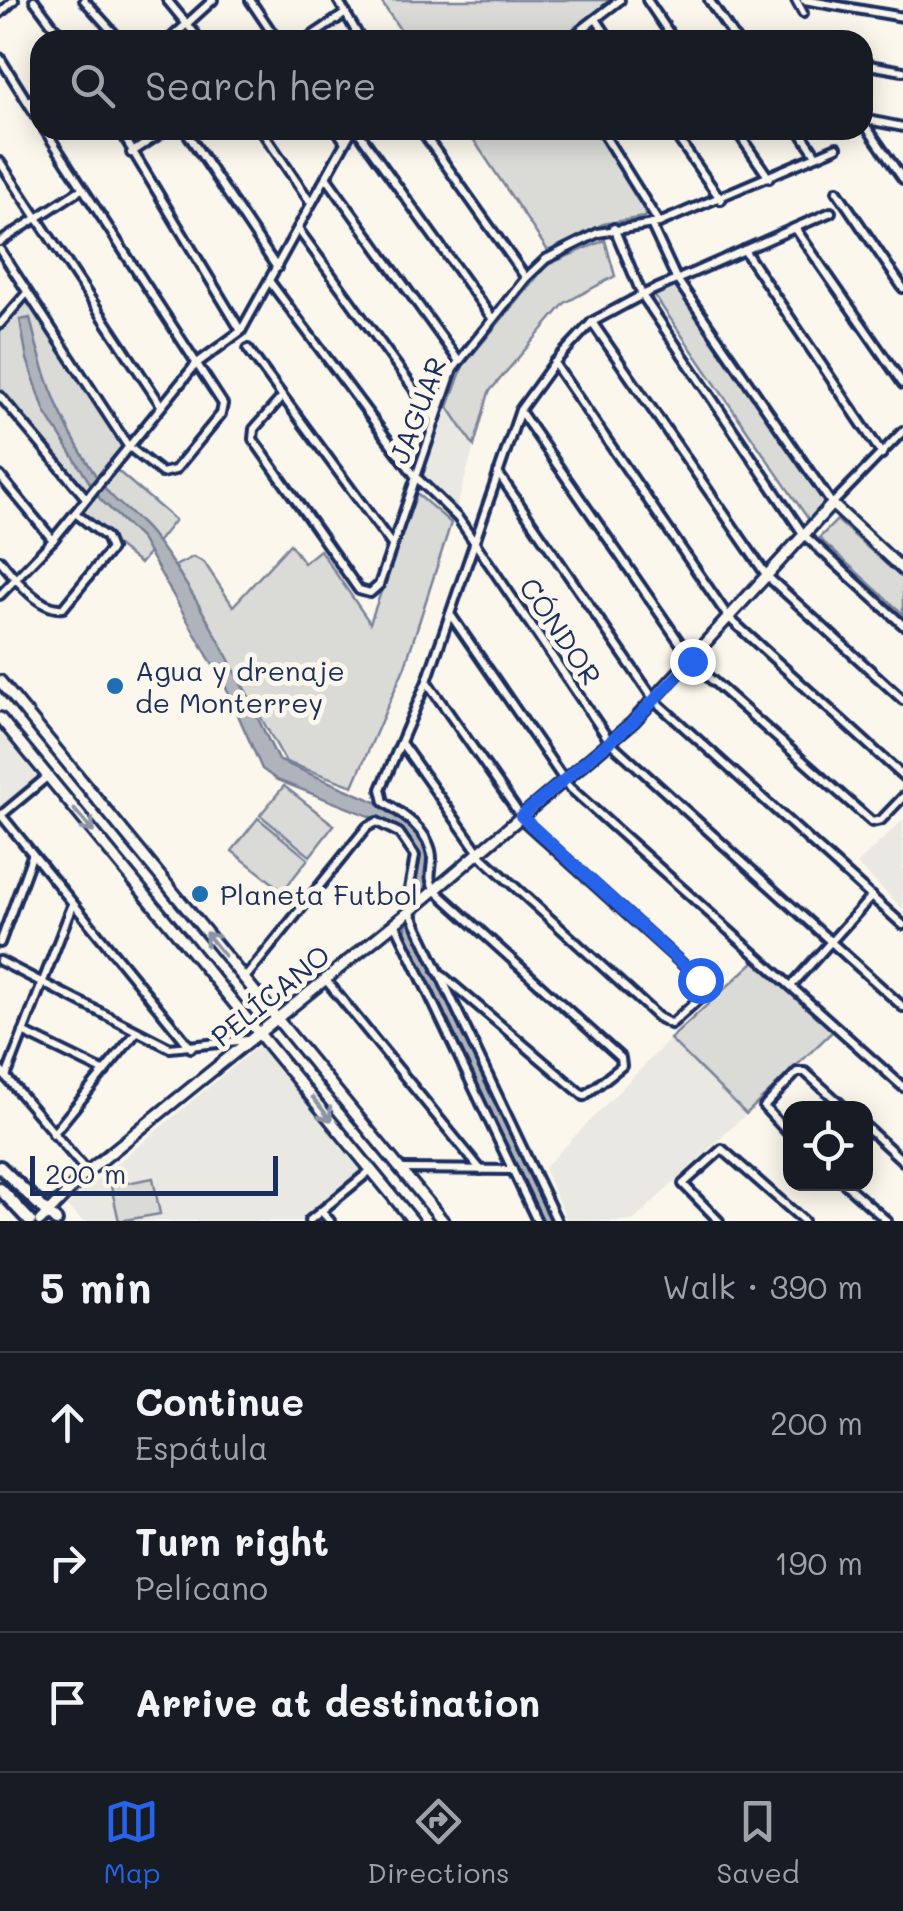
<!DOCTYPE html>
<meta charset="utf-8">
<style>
:root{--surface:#171b24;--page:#20242c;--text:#f1f3f6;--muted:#9ea1a6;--line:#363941;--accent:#2563eb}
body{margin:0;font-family:Mali,sans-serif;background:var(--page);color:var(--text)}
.controls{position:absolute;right:30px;bottom:30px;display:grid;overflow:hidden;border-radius:20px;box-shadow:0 5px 25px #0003}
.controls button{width:90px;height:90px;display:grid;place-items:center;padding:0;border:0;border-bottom:2px solid var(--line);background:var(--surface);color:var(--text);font:50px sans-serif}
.scale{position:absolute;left:30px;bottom:25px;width:248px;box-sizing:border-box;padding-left:10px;border:5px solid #1b2f5e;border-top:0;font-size:28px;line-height:35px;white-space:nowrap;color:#1b2f5e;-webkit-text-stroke:8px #fbf7ec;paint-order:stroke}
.stop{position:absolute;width:30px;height:30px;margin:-22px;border:8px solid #2563eb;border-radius:50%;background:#fff}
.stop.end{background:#2563eb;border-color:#fff;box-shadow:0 2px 10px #0008}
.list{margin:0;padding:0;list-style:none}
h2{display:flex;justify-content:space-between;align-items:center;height:130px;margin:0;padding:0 40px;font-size:42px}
h2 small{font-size:32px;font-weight:400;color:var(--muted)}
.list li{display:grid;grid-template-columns:65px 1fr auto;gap:30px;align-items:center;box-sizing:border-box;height:140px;padding:0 40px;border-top:2px solid var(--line)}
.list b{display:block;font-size:38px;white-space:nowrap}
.list p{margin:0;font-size:32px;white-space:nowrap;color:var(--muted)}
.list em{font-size:32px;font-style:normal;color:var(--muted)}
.icon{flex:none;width:55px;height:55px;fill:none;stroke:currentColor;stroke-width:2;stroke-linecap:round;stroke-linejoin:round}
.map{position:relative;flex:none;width:903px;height:1221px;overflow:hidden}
.search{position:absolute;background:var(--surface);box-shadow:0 5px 25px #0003;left:30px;right:30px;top:30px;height:110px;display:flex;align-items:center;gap:25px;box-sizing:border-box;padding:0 35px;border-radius:30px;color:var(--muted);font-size:38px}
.sheet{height:550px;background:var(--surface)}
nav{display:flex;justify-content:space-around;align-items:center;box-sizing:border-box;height:140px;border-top:2px solid var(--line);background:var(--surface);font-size:28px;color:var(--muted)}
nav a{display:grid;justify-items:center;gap:5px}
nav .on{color:var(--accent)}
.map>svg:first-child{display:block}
</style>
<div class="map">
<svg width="903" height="1221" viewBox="0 0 903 1221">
<rect width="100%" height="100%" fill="#fbf7ec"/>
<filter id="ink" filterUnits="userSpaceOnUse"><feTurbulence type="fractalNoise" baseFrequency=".01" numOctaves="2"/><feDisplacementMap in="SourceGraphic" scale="20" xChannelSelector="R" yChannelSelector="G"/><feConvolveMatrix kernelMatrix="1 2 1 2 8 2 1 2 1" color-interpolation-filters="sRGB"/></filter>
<g filter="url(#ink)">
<g fill="#eae8e2">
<polygon points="448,407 474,446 457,507 422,476"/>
<polygon points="0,727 39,778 0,810"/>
<polygon points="903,820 903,909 857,864"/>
<polygon points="670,1039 746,1114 633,1221 567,1221 544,1168"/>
<polygon points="263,1042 366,1170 302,1221 83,1221 66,1206"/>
</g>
<g fill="#dadad7" stroke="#7a849a" stroke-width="2.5">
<polygon points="380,0 610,0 562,40 407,40"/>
<polygon points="467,130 597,130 651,210 644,217 603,224 548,251"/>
<polygon points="605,240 615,276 565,303 489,392 474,446 448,407 463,366 547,265"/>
<polygon points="674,284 827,507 811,523 654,295"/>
<polygon points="26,294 128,446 112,466 175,520 140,564 75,513 86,499 0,396 0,324"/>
<polygon points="416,493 451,523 405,666 353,786 286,762 175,566 193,557 204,562 233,606 290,544 304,563 320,550 370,623"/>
<polygon points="837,520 903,579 903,614 819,538"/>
<polygon points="284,786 334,825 310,856 260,815"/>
<polygon points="258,818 308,859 283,891 232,851"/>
<polygon points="756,960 834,1030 746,1114 670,1039"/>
<polygon points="153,1178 160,1214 119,1221 111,1186"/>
</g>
<path fill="#afb3bb" stroke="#747e96" stroke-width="2.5" d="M30,318C44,382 67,438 107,491C120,507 139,518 151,534C204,602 241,683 278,760L404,814L429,846L432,859L415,931L557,1221H537L405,934L417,851L397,827L277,780L262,769L226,688L141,539L100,499L45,412L27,359L20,320Z"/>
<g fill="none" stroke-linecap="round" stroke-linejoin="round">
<defs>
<g id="street">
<polyline points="34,0 64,40"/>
<polyline points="84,0 120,40"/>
<polyline points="167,0 200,40"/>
<polyline points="250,0 277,40"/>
<polyline points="338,0 361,40"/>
<polyline points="647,0 674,40"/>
<polyline points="709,0 736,40"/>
<polyline points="796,0 803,13"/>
<polyline points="804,0 903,17"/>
<polyline points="0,13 14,0"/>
<polyline points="596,19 610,40"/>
<polyline points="169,40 213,0"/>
<polyline points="306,40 346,13"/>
<polyline points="568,40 620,0"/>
<polyline points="0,58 40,122"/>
<polyline points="863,64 903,71"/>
<polyline points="28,102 40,93"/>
<polyline points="863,119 903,127"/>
<polyline points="863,122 903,179"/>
<polyline points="120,130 241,331"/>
<polyline points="185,130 277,268"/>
<polyline points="261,130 311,203"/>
<polyline points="337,130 345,142"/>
<polyline points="357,130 492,318"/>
<polyline points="421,130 526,278"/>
<polyline points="601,130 659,223"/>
<polyline points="672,130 721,200"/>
<polyline points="736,130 769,178"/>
<polyline points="799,130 816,155"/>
<polyline points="131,153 166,130"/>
<polyline points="0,162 161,405"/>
<polyline points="326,177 458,360"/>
<polyline points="837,191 903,288"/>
<polyline points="651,224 676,278 832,504 903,431"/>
<polyline points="614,228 642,295 804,535 903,625"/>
<polyline points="795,228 903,384"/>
<polyline points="298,229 435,418"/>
<polyline points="0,242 80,190"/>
<polyline points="0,250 128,446 162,473 175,470 221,414 223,404 45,130"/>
<polyline points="744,250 882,454"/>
<polyline points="270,282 415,476 458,518 611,743 903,1007"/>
<polyline points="592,322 767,576 903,700"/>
<polyline points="0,324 26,294"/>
<polyline points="248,349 392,545"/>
<polyline points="554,363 729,618 903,776"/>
<polyline points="0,396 86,498"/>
<polyline points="282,397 254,429 253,439 359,590 370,593 379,585 453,369 526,278 546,259 598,233 659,223 837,147"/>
<polyline points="520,411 696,666 872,822 881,820 903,797"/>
<polyline points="498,473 655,701 903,925"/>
<polyline points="0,476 53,540"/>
<path d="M0,560C14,577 39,611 63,608L111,549L106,537L75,513"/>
<polyline points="0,595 53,540 196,364 241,331 352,130"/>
<polyline points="450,614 569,787 903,1087"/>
<polyline points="402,744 482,857 658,1017 671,1024 700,998 704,987 700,980 525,822 427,682"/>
<polyline points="1,815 191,1048"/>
<polyline points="0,816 47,777"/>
<polyline points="395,923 537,1221"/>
<polyline points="0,943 32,856"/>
<polyline points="0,961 170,1048 247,1040"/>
<path d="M437,971L584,1096L622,1066L621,1058L435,890C427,878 432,871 432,858C431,832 403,814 384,802L381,789L427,681L520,410L554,363L592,322L642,295L831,212"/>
<polyline points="245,978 367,827 377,822 399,833 415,856 408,895 410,911 557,1221"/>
<polyline points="325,979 481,1170"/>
<polyline points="791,986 872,896"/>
<polyline points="23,1032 105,1072"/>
<polyline points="0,1070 87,1172"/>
<polyline points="6,1077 72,906"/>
<polyline points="866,1127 903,1161"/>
<polyline points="53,1134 135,1034"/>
<polyline points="790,1135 764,1107 797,1072 805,1072 845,1108"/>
<polyline points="402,1169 513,1170"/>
<polyline points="845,1184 887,1221"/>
<polyline points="321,1211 330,1221"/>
<polyline points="309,1221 371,1170"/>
<polyline points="719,1221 683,1184 722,1149 804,1221"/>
</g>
<g id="secondary">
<polyline points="0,681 443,1221"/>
<polyline points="0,718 413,1221"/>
<polyline points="40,1221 87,1172 410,911 633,722 832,504 903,570"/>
</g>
<g id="primary">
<polyline points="0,1167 56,1221"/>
<polyline points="0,1189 30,1221"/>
</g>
</defs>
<use href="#street" stroke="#1b2f5e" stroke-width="14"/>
<use href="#secondary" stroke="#1b2f5e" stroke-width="16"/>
<use href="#primary" stroke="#1b2f5e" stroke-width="18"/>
<use href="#street" stroke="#fbf7ec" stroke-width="6"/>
<use href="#secondary" stroke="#fbf7ec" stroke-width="9"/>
<use href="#primary" stroke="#fbf7ec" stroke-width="10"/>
</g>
<defs><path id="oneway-shaft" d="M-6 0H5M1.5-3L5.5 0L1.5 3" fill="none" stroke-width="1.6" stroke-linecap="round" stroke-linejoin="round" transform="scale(2.5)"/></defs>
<g stroke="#8b93a5">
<use href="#oneway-shaft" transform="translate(84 821) rotate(50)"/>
<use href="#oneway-shaft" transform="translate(215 944) rotate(-129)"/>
<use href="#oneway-shaft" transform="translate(322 1109) rotate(51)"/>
</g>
</g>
<g fill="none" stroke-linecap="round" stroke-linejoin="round" filter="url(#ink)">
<polyline stroke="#2563eb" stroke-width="12" points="692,661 633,722 521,816 700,980"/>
</g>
<g fill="#1f6fb2" stroke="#fbf7ec" stroke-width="4">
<circle cx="115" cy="686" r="10"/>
<circle cx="200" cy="894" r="10"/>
</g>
<g text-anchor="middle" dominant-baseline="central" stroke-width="10" stroke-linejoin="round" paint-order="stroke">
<g font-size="28" fill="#1b2f5e" stroke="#fbf7ec">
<text transform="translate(417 410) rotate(-69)">JAGUAR</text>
<text transform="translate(561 631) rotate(56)">CÓNDOR</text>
<text transform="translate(270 995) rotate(-39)">PELÍCANO</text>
</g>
<g font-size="28" fill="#1b2f5e" stroke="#fbf7ec" text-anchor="start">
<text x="135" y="670">Agua y drenaje<tspan x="135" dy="32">de Monterrey</tspan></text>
<text x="220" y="894">Planeta Futbol</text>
</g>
</g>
</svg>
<div class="controls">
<button><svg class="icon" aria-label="locate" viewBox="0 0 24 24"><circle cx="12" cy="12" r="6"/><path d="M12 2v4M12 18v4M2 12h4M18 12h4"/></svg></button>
</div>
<div class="scale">200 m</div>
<div class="stop" style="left:700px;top:980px"></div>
<div class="stop end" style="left:692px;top:661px"></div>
<div class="search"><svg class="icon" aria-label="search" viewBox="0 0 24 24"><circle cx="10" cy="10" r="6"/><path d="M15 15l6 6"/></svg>Search here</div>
</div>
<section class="sheet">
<h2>5 min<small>Walk · 390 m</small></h2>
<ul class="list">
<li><svg class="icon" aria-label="ahead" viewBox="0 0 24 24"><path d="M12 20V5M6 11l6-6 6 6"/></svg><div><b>Continue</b><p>Espátula</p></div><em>200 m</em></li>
<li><svg class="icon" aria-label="right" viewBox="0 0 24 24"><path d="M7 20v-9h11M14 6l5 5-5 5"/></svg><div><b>Turn right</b><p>Pelícano</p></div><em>190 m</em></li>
<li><svg class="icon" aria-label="arrive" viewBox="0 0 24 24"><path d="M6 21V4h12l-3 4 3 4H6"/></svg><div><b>Arrive at destination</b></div></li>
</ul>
</section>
<nav>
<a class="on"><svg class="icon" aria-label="map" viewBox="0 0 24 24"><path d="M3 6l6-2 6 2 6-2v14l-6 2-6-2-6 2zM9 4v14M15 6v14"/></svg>Map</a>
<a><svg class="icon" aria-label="directions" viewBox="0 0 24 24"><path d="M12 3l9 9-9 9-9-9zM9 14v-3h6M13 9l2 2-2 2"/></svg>Directions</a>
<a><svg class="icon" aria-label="saved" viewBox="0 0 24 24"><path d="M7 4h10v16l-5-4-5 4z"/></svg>Saved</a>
</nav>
